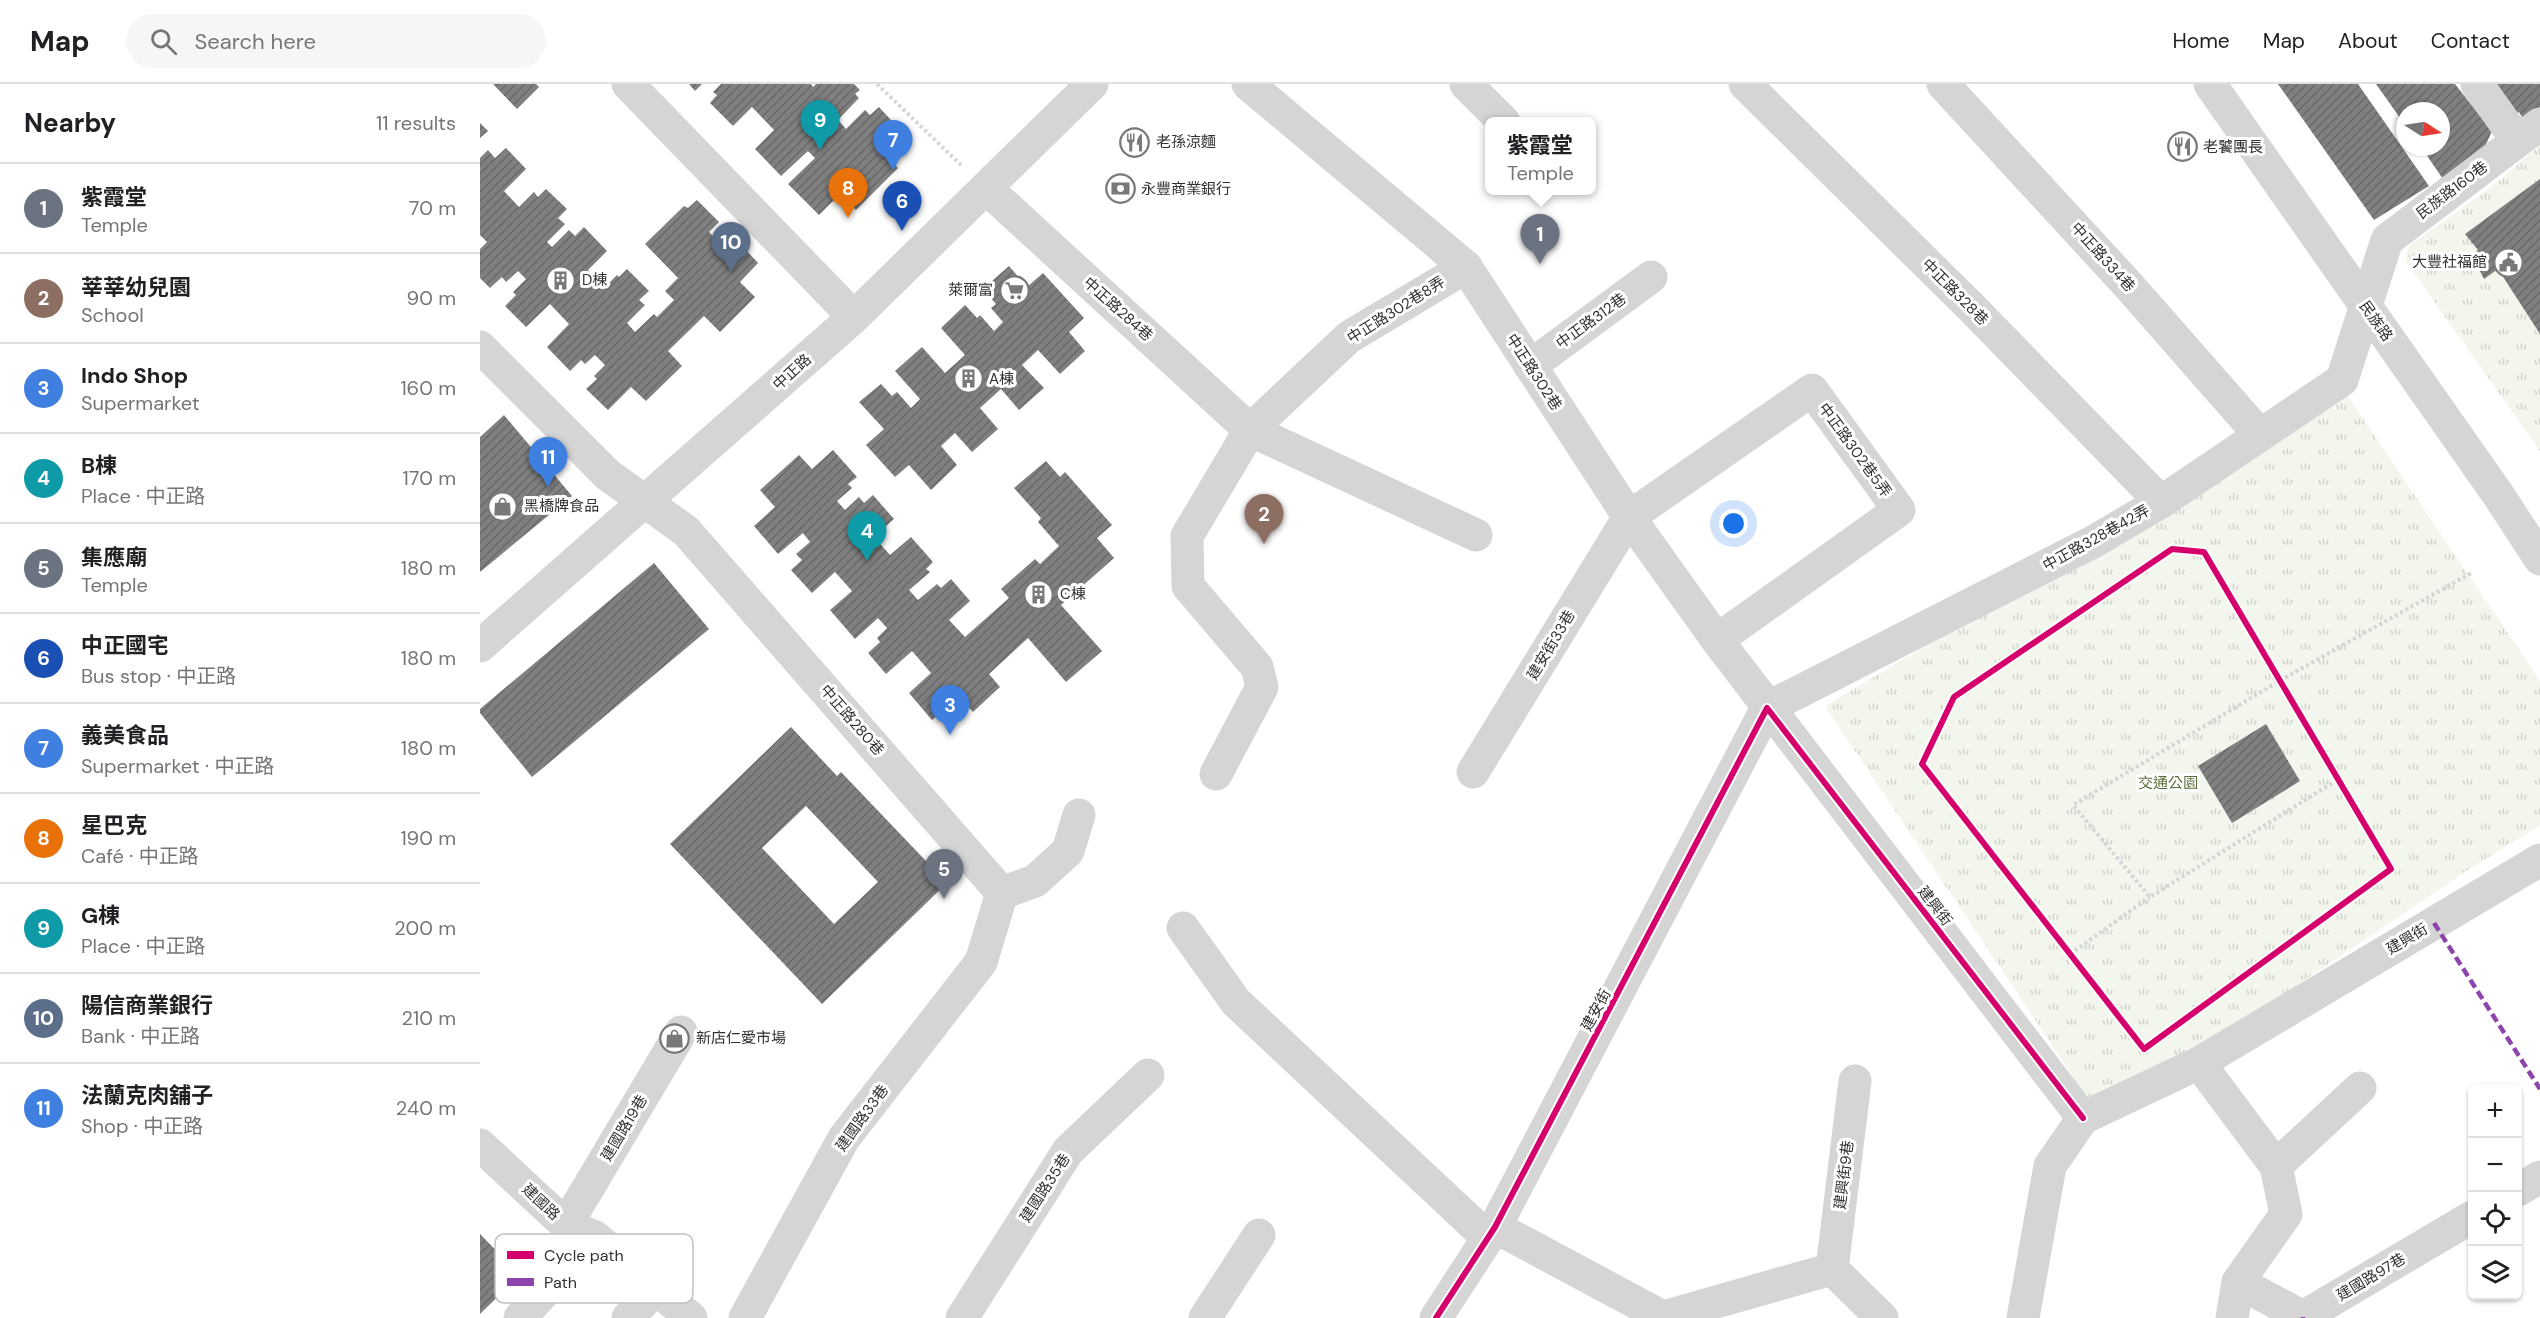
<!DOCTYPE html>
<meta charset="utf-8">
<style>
:root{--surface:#fff;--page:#f6f6f6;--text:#202124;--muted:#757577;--line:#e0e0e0;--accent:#111827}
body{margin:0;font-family:"DM Sans","Noto Sans TC",sans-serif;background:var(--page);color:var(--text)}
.controls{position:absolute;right:18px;bottom:18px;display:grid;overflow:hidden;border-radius:9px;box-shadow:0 2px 4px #0004}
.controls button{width:54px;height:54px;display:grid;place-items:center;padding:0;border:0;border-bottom:2px solid var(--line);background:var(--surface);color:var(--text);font:30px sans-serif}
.compass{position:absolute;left:1916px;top:18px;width:54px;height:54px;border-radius:50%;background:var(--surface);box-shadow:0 2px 4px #0004;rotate:102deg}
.you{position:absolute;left:1254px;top:440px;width:21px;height:21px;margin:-15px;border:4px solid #fff;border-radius:50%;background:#1a73e8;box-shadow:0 0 0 9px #1a73e833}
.badge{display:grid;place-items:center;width:39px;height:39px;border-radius:50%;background:var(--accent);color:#fff;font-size:20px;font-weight:700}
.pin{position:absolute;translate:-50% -50px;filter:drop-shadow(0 2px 3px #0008)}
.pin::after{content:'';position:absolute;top:32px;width:21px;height:18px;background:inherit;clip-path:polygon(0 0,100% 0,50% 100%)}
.popup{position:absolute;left:1005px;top:33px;width:111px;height:78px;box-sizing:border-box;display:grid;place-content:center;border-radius:9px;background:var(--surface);filter:drop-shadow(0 2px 4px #0005);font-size:20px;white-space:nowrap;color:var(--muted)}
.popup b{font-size:22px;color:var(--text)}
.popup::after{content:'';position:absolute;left:50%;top:100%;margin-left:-12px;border:12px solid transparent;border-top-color:var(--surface)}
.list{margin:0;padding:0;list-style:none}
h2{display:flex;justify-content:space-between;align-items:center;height:78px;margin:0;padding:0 24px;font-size:26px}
h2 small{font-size:20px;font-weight:400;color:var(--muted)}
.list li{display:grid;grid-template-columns:39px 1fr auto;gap:18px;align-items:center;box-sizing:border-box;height:90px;padding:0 24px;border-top:2px solid var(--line)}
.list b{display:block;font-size:22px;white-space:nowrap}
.list p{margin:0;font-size:20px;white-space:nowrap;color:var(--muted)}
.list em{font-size:20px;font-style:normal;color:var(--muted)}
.icon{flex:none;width:33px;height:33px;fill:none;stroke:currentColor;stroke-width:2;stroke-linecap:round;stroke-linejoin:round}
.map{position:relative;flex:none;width:2060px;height:1234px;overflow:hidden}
header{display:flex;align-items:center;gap:36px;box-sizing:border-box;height:84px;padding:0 30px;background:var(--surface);border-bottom:2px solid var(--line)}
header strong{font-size:28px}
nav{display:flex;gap:33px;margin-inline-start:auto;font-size:21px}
.search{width:420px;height:54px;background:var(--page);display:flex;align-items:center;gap:15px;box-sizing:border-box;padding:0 21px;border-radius:33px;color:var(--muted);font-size:22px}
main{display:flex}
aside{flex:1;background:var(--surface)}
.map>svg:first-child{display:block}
</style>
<header>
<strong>Map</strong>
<div class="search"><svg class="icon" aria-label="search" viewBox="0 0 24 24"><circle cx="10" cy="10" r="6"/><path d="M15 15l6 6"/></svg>Search here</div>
<nav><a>Home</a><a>Map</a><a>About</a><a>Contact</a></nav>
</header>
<main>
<aside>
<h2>Nearby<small>11 results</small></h2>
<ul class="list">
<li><span class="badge" style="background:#6b7280">1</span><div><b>紫霞堂</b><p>Temple</p></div><em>70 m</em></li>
<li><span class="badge" style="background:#8d6e63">2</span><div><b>莘莘幼兒園</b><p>School</p></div><em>90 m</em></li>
<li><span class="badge" style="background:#3f7fe0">3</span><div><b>Indo Shop</b><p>Supermarket</p></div><em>160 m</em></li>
<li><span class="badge" style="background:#0f9aa8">4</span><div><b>B棟</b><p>Place · 中正路</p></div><em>170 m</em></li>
<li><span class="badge" style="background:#6b7280">5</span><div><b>集應廟</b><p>Temple</p></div><em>180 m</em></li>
<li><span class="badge" style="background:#1a4fb4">6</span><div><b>中正國宅</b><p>Bus stop · 中正路</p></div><em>180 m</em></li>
<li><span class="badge" style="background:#3f7fe0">7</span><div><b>義美食品</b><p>Supermarket · 中正路</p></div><em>180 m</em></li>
<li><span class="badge" style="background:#e8710a">8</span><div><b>星巴克</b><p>Café · 中正路</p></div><em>190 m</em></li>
<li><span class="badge" style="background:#0f9aa8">9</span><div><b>G棟</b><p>Place · 中正路</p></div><em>200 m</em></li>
<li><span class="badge" style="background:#5c6f8a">10</span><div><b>陽信商業銀行</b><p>Bank · 中正路</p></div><em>210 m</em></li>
<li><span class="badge" style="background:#3f7fe0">11</span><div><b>法蘭克肉舖子</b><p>Shop · 中正路</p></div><em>240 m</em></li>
</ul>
</aside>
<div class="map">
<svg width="2060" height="1234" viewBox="0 0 2060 1234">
<defs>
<pattern id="park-tufts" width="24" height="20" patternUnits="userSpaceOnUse" patternTransform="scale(1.5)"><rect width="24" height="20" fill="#f3f6ed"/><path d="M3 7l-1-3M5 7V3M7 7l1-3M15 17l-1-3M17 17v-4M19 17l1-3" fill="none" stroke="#d1d3cc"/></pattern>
<pattern id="building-hatch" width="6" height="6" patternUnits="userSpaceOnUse" patternTransform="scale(1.5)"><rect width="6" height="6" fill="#808080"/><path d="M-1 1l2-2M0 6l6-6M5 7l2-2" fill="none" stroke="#696969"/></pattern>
</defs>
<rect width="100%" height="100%" fill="#fff"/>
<g fill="url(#park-tufts)">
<polygon points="2060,61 2060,367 1927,179 1926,171 1930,161 2009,105"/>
<polygon points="1865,308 2060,597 2060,741 1982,790 1690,987 1612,1021 1345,622 1680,423"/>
</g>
<g fill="url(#building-hatch)" fill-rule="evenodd">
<polygon points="13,0 56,0 59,3 37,25"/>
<polygon points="209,0 222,0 215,7"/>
<polygon points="241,0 331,0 333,3 336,0 374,0 380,6 375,10 379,14 358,36 366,45 385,26 390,31 399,23 422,48 402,68 418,84 376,126 360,110 339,131 308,100 335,74 328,67 301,92 275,65 294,46 272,23 253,42 230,19 237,11 233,8"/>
<polygon points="1798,0 1878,0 1949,102 1894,136"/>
<polygon points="1896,0 1975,0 2012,47 2003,67 1963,95 1941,63 1961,63 1961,27 1925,27 1925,41"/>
<polygon points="2012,0 2060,0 2060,23 2043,35 2039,28 2034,32"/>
<polygon points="0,39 8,47 0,54"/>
<polygon points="26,64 46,85 24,107 39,123 54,108 58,113 66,105 87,125 78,134 85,140 67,158 72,163 89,146 95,152 104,143 127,167 108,186 124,204 137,191 139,193 147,185 169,207 159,216 165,221 147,239 155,248 174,230 177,233 194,216 185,207 198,194 165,160 204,122 208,124 217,116 239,138 229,148 246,165 256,155 278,179 260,198 275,213 240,248 224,232 188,267 202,282 166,317 151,303 128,326 106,305 117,295 114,292 125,281 115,271 105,280 101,276 90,287 67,263 89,240 70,220 46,243 25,222 36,211 33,208 46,195 38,187 26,198 22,193 10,204 0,194 0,165 7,158 0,151 0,74 8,66 15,74"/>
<polygon points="2060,95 2060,250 2018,185 2004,195 1991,170 1998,166 1985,150"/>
<polygon points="529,182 547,203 563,189 604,234 589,248 605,267 580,290 558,266 542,281 564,304 539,326 521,305 500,324 518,345 492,368 475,349 461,362 477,381 451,406 429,381 415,393 386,361 404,345 379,318 401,300 412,312 417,308 431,324 440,315 415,287 442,263 465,289 485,271 461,244 485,221 497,234 500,231 514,247 523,238 511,224 516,220 503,205"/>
<polygon points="24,331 92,412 0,488 0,353"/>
<polygon points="353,366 377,393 368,400 372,404 357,417 365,426 379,413 384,419 393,411 414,435 394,453 410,471 431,453 453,478 446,485 450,488 429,506 438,516 457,500 461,504 471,495 490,517 469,536 485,553 529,514 521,505 555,475 560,480 579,462 558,438 561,434 534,404 566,377 580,393 585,388 632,441 617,454 634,474 581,521 622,567 586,598 548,554 509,590 520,603 493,628 479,612 452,636 429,609 451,589 432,567 406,590 388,569 400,558 397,554 407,544 398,534 375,555 350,526 372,507 355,488 332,509 311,486 322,476 316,470 330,458 323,449 298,470 274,442 295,423 280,406 319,371 332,385"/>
<polygon points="174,479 229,545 52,693 0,629 0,625"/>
<polygon points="1786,640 1820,697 1752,739 1718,682"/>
<path d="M311,643L357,692L361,688L467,799L342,920L190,760ZM326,722L398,798L354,840L282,764Z"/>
<polygon points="0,1150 40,1191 0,1230"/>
</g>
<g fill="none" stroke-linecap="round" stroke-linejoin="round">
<g stroke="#d5d5d5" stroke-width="4" stroke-dasharray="3 3" stroke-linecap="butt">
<polyline points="397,0 481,81"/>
<polyline points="1857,696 1670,813 1593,721 1801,596 1993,488"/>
<polyline points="1590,870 1670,813"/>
</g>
<g stroke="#d5d5d5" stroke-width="33">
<polyline points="148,0 374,233"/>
<polyline points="768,0 986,183 1149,433 1237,556 1603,1034"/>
<polyline points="986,0 1024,38"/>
<polyline points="1265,0 1492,224 1681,418"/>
<polyline points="1463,0 1649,202 1779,350"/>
<polyline points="1730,0 2019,412 2060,475"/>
<polyline points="1997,0 2037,56"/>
<polyline points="506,104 770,346 996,451"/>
<polyline points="0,263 128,391 206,447 522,809 501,878 364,1054 265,1234"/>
<polyline points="1050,282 1171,193"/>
<polyline points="0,562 374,233 612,0"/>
<polyline points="1287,624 1613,458 1681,418 1862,296 1907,156 2060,40"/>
<polyline points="993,688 1149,433 1332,306 1419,426 1237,556"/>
<polyline points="736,690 782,603 777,583 708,502 707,452 770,346 869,253 986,183"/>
<polyline points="522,809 555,797 588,767 599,731"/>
<polyline points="703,844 756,918 1008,1154"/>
<polyline points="1719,979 1796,1082 1806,1130 1758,1198 1752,1234"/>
<polyline points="1375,997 1352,1185 1402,1234"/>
<polyline points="0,1061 86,1141 115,1153 211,1234"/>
<polyline points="1796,1082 1880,1004"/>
<polyline points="2038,1106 2060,1093"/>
<polyline points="86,1141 201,948"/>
<polyline points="1015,1143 1183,1233 1352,1185"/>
<polyline points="1758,1198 1823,1233 1992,1133"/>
<polyline points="40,1234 115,1153"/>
<polyline points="148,1234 175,1205"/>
<polyline points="482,1234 588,1067 668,991"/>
<polyline points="725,1234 779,1151"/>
<polyline points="956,1234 1015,1143 1287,624"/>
<polyline points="1543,1234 1570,1082 1603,1034 1719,979 2060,776"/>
</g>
<g stroke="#8e44ad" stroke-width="4.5" stroke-dasharray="9 4.5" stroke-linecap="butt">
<polyline points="1954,839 2060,1005"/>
<polyline points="1823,1234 1823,1233"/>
</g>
<defs>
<g id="cycleway">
<polygon points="1692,465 1724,468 1911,785 1664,965 1442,680 1474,613"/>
<polyline points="956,1234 1015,1143 1287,624 1603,1034"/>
</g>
</defs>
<use href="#cycleway" stroke="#fff" stroke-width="10"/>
<use href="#cycleway" stroke="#d6006c" stroke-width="6"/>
</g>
<defs>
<symbol id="restaurant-ring" viewBox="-11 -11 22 22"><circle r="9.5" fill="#fff" stroke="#797979" stroke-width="1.5"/><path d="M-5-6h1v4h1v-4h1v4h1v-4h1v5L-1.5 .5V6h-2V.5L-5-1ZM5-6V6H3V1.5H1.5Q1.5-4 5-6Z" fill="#797979"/></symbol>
<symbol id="bank-ring" viewBox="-11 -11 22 22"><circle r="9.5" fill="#fff" stroke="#797979" stroke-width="1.5"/><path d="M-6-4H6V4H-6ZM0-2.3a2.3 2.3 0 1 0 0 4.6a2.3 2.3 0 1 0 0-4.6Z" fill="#797979"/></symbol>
<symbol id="civic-ring" viewBox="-11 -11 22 22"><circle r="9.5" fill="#fff" stroke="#797979" stroke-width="1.5"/><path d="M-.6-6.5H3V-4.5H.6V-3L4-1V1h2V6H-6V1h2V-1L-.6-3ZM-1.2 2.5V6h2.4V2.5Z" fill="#797979"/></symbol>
<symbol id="building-ring" viewBox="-11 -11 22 22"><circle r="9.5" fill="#fff" stroke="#797979" stroke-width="1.5"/><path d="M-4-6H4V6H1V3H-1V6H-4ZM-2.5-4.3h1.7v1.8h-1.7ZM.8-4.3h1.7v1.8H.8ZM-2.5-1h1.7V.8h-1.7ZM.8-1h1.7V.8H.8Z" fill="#797979"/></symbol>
<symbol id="supermarket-ring" viewBox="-11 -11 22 22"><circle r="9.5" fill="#fff" stroke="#797979" stroke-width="1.5"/><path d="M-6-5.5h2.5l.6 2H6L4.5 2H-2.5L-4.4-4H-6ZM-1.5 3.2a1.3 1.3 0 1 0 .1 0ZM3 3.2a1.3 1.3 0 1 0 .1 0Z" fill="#797979"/></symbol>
<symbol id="shop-ring" viewBox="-11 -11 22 22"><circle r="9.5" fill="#fff" stroke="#797979" stroke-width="1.5"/><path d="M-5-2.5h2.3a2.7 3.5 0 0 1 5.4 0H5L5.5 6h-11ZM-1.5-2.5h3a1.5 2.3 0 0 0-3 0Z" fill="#797979"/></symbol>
</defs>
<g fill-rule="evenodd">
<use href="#restaurant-ring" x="638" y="42" width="33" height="33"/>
<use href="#restaurant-ring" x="1686" y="46" width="33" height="33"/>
<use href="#bank-ring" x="624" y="88" width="33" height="33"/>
<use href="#civic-ring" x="2012" y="162" width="33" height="33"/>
<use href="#building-ring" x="64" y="180" width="33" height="33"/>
<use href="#supermarket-ring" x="518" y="190" width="33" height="33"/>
<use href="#building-ring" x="472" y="278" width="33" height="33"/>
<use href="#shop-ring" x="6" y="406" width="33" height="33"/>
<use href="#building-ring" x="542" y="494" width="33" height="33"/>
<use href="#shop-ring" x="178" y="938" width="33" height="33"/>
</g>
<g text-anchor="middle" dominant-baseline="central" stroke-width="6" stroke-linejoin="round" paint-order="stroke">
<g font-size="15" fill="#313131" stroke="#fff" text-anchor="start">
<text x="676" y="58">老孫涼麵</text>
<text x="1723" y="63">老饕團長</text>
<text x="661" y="105">永豐商業銀行</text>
<text x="2007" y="178" text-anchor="end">大豐社福館</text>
<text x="102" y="196">D棟</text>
<text x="513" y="206" text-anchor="end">萊爾富</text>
<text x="509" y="295">A棟</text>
<text x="44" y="422">黑橋牌食品</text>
<text x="580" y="510">C棟</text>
<text x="216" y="954">新店仁愛市場</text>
</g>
<g font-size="15" fill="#313131" stroke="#fff">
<text transform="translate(1972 106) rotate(-37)">民族路160巷</text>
<text transform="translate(1623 173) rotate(48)">中正路334巷</text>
<text transform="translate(1475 208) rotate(45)">中正路328巷</text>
<text transform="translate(638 225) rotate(42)">中正路284巷</text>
<text transform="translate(916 226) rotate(-32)">中正路302巷8弄</text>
<text transform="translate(1111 237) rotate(-36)">中正路312巷</text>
<text transform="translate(1896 237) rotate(55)">民族路</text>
<text transform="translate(312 288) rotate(-42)">中正路</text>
<text transform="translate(1054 288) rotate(57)">中正路302巷</text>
<text transform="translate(1375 366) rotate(54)">中正路302巷5弄</text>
<text transform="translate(1616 454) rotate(-29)">中正路328巷42弄</text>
<text transform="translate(1071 561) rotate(-59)">建安街33巷</text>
<text transform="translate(372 636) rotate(49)">中正路280巷</text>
<text transform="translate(1455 822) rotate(52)">建興街</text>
<text transform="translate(1927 855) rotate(-31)">建興街</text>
<text transform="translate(1116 926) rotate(-62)">建安街</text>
<text transform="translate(382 1034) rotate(-54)">建國路33巷</text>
<text transform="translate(144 1044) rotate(-59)">建國路19巷</text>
<text transform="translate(1364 1091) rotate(-83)">建興街9巷</text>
<text transform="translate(565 1104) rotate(-57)">建國路35巷</text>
<text transform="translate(61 1118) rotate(43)">建國路</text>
<text transform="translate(1891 1193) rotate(-31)">建國路97巷</text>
</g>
<g font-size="15" fill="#5b6f3c" stroke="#fff">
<text x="1688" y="699">交通公園</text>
</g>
</g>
<rect x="15" y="1150" width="198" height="69" rx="9" fill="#fff" stroke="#c1c1c1" stroke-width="1.5"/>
<rect x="27" y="1167" width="27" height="8" fill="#d6006c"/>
<rect x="27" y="1194" width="27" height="8" fill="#8e44ad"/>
<g font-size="16" fill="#313131">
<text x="64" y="1177">Cycle path</text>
<text x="64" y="1204">Path</text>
</g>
</svg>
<div class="controls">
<button>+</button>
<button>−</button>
<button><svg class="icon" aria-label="locate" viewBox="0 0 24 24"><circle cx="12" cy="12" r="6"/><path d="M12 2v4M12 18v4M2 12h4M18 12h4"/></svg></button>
<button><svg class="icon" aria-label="layers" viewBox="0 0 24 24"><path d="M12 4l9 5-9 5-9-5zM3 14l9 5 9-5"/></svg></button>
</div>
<svg class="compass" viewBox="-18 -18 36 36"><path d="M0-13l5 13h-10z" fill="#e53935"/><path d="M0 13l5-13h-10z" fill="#757577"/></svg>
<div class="you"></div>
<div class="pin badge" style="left:1060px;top:180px;background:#6b7280">1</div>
<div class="popup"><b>紫霞堂</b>Temple</div>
<div class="pin badge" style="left:784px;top:460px;background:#8d6e63">2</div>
<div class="pin badge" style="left:470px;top:651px;background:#3f7fe0">3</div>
<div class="pin badge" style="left:387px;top:477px;background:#0f9aa8">4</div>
<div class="pin badge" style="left:464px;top:815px;background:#6b7280">5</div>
<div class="pin badge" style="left:422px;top:147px;background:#1a4fb4">6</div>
<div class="pin badge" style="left:413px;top:86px;background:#3f7fe0">7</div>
<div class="pin badge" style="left:368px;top:134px;background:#e8710a">8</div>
<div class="pin badge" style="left:340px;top:66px;background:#0f9aa8">9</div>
<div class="pin badge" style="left:251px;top:188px;background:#5c6f8a">10</div>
<div class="pin badge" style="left:68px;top:403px;background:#3f7fe0">11</div>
</div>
</main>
